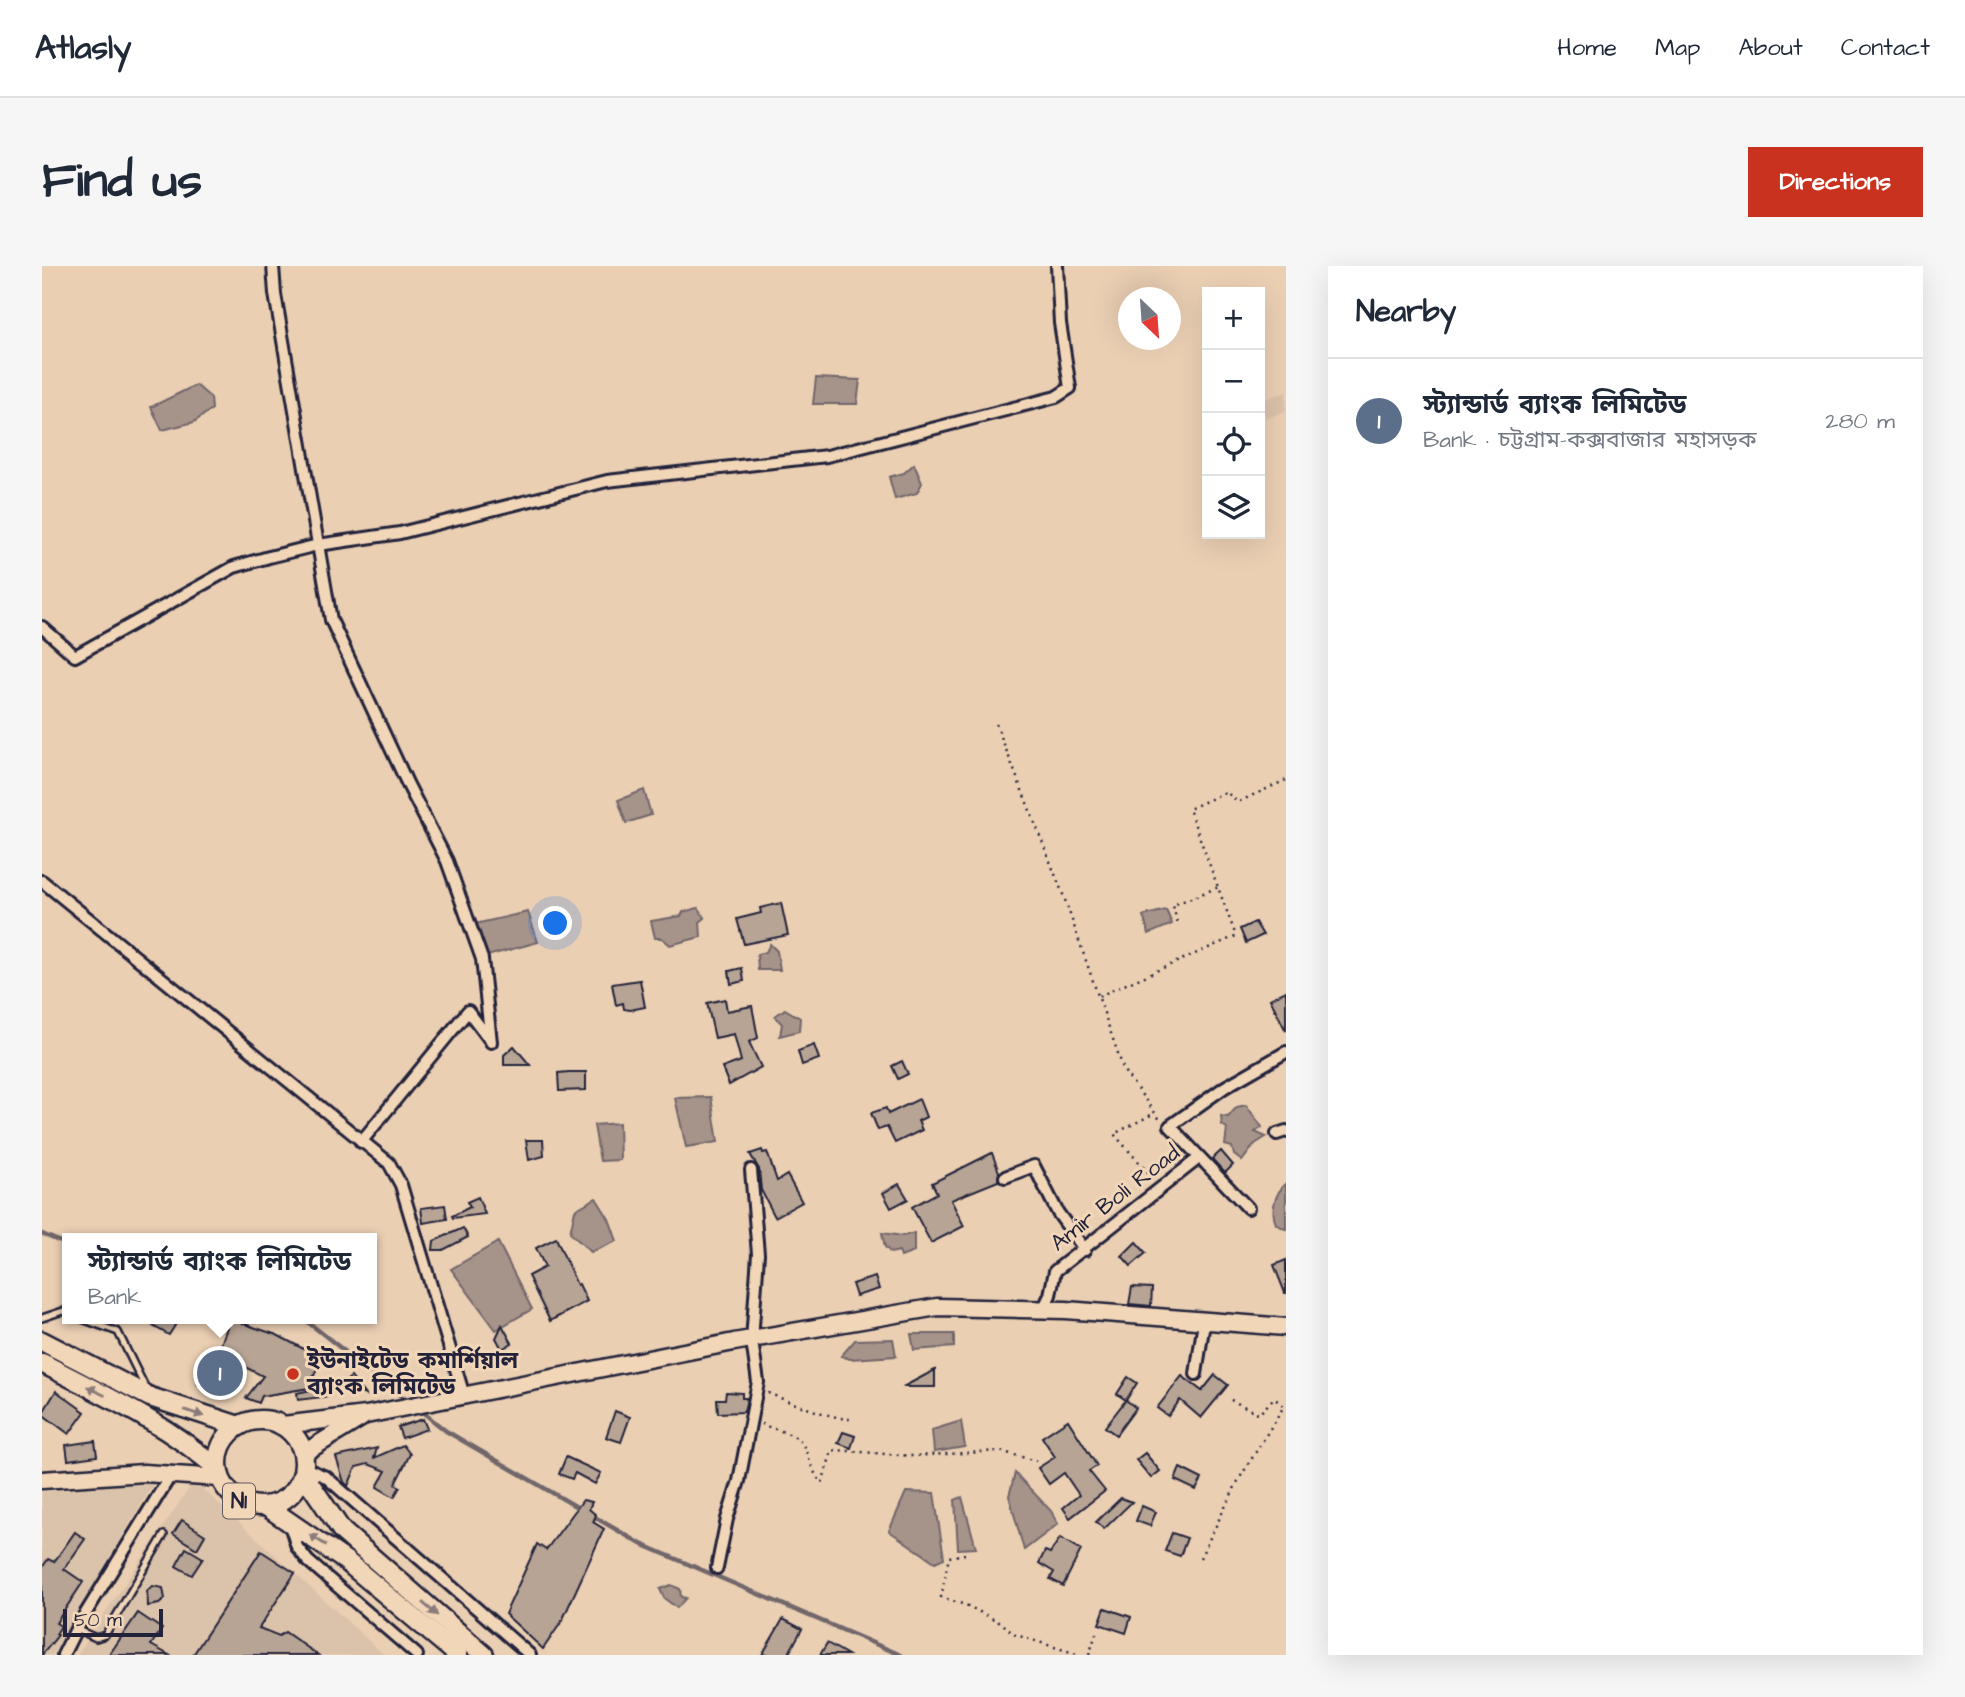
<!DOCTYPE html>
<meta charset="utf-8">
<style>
:root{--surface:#fff;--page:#f6f6f7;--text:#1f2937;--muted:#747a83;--line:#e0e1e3;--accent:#c8321e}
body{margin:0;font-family:"Architects Daughter","Noto Sans Bengali",sans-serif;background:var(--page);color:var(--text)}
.controls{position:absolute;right:21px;top:21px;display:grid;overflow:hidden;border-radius:0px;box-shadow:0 7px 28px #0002}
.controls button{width:63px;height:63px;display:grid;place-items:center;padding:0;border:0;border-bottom:2px solid var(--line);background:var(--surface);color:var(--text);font:35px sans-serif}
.compass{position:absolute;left:1076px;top:21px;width:63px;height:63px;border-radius:50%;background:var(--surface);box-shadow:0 7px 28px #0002;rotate:155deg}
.scale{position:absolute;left:21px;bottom:18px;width:100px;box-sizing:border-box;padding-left:7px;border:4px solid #22223b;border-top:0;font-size:19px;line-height:24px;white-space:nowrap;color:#22223b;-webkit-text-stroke:5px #f2d6b8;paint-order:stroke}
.you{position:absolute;left:514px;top:658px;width:24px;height:24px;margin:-18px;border:5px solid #fff;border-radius:50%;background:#1a73e8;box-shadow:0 0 0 10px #1a73e833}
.badge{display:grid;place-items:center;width:46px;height:46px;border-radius:50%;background:var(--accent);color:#fff;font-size:23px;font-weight:700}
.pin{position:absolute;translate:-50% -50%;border:4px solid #fff;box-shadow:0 2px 7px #0006}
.popup{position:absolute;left:20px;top:967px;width:315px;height:91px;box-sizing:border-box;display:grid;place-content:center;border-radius:0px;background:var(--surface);filter:drop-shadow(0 2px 5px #0005);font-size:23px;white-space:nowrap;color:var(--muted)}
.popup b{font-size:26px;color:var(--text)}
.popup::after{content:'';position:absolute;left:50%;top:100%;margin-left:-14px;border:14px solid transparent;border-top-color:var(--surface)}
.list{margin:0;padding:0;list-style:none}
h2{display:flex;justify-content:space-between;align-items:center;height:91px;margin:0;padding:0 28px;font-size:30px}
h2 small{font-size:23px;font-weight:400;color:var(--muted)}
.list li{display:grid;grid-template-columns:46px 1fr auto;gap:21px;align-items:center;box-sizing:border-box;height:126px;padding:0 28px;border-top:2px solid var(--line)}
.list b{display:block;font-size:26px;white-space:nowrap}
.list p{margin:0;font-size:23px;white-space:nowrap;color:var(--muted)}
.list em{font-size:23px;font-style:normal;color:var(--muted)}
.icon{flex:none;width:38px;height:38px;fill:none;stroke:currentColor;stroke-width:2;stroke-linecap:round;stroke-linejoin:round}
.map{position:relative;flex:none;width:1244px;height:1389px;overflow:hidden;border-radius:0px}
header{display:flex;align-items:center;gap:42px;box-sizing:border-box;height:98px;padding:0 35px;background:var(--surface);border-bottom:2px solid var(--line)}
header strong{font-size:33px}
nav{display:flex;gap:38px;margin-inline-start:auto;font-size:24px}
.intro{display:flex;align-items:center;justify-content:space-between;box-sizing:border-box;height:168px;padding:0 42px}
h1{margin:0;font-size:49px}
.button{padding:18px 32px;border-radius:0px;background:var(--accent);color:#fff;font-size:24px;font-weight:700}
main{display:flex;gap:42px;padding:0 42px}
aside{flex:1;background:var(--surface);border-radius:0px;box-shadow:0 7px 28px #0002}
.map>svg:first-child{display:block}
</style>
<header>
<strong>Atlasly</strong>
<nav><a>Home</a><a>Map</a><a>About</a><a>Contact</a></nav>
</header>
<div class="intro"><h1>Find us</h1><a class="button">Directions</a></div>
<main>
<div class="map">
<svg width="1244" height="1389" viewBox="0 0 1244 1389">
<rect width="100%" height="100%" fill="#eacfb3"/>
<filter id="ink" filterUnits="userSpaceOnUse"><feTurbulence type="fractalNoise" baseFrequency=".0143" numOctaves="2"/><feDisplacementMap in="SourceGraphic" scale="14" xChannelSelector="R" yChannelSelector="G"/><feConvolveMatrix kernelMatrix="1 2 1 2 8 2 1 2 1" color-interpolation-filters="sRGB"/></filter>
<g filter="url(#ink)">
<g fill="#dbc2aa">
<polygon points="1244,126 1244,145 1224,152 1218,135"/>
<polygon points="113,1215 11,1389 0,1389 0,1226"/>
<polygon points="152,1215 342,1389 35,1389"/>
</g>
<g fill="#a6938a" stroke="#71666a" stroke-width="2">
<polygon points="774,112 818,114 815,138 771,138"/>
<polygon points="154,119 169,132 170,143 152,156 120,164 109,141"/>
<polygon points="872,198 880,217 875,227 853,233 847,211 862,207"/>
<polygon points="602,524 609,549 584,557 576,534"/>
<polygon points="656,642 663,652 658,656 659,671 628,679 620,672 613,672 609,655 639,650 641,646"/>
<polygon points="1124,644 1130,658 1107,668 1101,650"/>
<polygon points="486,646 496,676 445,690 433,658"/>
<polygon points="728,678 735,685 738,704 716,704 715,688 724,686"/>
<polygon points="743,743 758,752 757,765 738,770 740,758 733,750"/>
<polygon points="669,831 676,876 644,881 633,832"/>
<polygon points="1204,839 1220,861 1213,866 1224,871 1213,878 1200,895 1192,889 1190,881 1183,879 1185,862 1180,859 1179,850 1186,851 1195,841"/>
<polygon points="577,857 578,894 558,895 552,859"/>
<path d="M1244,917V963H1243L1234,958C1228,944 1233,928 1244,917Z"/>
<polygon points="554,932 567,953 575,975 549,986 528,967 533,944"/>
<polygon points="840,967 861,970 872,967 872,986 859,991 857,985 849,987 843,981"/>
<polygon points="456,976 490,1043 454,1064 409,1003"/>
<polygon points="869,1068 912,1068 912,1081 872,1084"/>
<polygon points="851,1073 854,1090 808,1093 799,1090 813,1074"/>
<polygon points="919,1155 923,1181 892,1186 890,1164"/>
<polygon points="973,1207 1009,1245 1016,1258 982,1284 967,1230"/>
<polygon points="864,1226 892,1227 902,1292 893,1296 847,1265"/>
<polygon points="920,1231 934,1282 916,1283 913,1234"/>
<polygon points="629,1319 638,1323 639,1331 644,1332 635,1342 622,1332 618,1323"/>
</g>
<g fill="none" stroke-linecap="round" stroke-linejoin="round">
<g stroke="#71666a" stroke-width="4.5">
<polyline points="0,968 26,979"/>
<polyline points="262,1053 368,1137"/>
<polyline points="378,1144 404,1165 540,1244"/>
<polyline points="551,1250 599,1278 859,1389"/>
</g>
</g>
<g fill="#b7a495" stroke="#22223b" stroke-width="2">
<polygon points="739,637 746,669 702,678 695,653 719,647 718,642"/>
<polygon points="1213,656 1221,669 1204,677 1198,663"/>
<polygon points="700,702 702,715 689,718 687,705"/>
<polygon points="598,714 603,741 588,744 582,743 581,737 574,739 570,718"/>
<polygon points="1244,725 1244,765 1228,733"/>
<polygon points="683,733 685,745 710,740 716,772 707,776 719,801 687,819 680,802 699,795 692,768 673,772 665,737"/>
<polygon points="772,779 777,793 760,799 756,785"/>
<polygon points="472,780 488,799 462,799 462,789"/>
<polygon points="860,795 866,808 856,813 850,800"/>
<polygon points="527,806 544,806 544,824 517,825 516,807"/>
<polygon points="877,833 884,851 876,855 880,864 853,877 845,861 836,864 829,847 844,842 846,848"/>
<polygon points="484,874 501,874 502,890 487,894"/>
<polygon points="720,884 721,887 725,886 735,915 745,909 760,936 733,951 719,924 717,903 708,888"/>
<polygon points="1179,885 1191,899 1183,907 1170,893"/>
<polygon points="950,887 957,906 956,915 909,934 922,960 889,977 870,941 895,927 890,917"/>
<polygon points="857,918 866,933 849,942 841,927"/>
<polygon points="436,931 443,948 411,952 410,950 428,941 425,936"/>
<polygon points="403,939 405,953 381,957 379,942"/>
<polygon points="421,962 426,971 401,984 391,984 392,975"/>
<polygon points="514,972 535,1019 537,1018 545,1035 508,1055 486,1010 503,1001 494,982"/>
<polygon points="1094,976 1104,987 1089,1000 1080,990"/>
<polygon points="1244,994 1244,1027 1243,1027 1232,999"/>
<polygon points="833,1011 837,1023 814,1030 810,1018"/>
<polygon points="1090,1021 1110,1022 1109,1040 1087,1038"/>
<polygon points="115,1053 137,1053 127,1069 111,1060"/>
<polygon points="188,1053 235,1069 279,1092 267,1122 220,1130 217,1137 204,1132 221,1110 197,1098 186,1128 156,1118 177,1084"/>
<polygon points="460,1059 470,1077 460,1083 454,1072"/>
<polygon points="893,1104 893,1121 861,1121"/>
<polygon points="1173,1109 1186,1119 1159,1152 1138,1134 1126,1150 1115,1142 1140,1110 1160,1125"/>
<polygon points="309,1111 323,1129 298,1120"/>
<polygon points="1086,1111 1095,1117 1084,1134 1075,1128"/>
<polygon points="288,1120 289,1130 256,1134 255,1127"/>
<polygon points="14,1125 43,1146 27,1168 0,1148"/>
<polygon points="684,1126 700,1127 700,1132 705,1132 702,1146 676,1147 675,1133 683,1133"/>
<polygon points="1084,1134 1094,1142 1074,1169 1063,1161"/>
<polygon points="573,1145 588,1151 579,1176 564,1171"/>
<polygon points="381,1153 385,1163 360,1172 356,1161"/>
<polygon points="1026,1154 1055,1200 1047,1205 1063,1225 1028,1252 1021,1242 1037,1229 1022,1207 1007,1218 996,1202 1013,1191 1000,1171"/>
<polygon points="801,1166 813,1170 809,1182 796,1177"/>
<polygon points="53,1175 55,1190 26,1194 24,1179"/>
<polygon points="361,1179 368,1188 353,1218 358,1221 352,1231 335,1221 344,1205 326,1198 314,1201 306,1220 302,1216 294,1191 335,1182 332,1192"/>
<polygon points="1103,1187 1118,1205 1109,1212 1094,1194"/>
<polygon points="524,1191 559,1207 553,1218 533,1207 530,1213 517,1208"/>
<polygon points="1138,1202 1160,1213 1154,1224 1133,1214"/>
<polygon points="1079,1232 1090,1236 1062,1263 1054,1256"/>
<polygon points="541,1234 550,1236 547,1243 554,1249 551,1256 562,1263 520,1355 501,1383 463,1348 495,1278 504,1284"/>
<polygon points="1100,1240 1114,1246 1108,1260 1094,1255"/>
<polygon points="140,1254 163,1269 155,1283 131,1268"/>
<polygon points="33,1266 43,1273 22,1303 41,1316 14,1357 19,1360 14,1368 16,1369 0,1389 0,1302 6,1293 12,1296"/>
<polygon points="1130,1267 1145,1272 1138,1290 1123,1285"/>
<polygon points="1018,1272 1039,1284 1021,1320 1008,1313 1012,1306 997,1297 1003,1285 1008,1287"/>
<polygon points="144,1282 161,1292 150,1309 134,1300"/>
<polygon points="219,1285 253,1307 217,1362 237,1370 243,1366 276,1389 151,1389"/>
<polygon points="110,1320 121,1322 123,1333 117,1338 106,1340 105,1325"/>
<polygon points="1063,1342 1089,1351 1084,1367 1057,1358"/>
<polygon points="96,1347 120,1363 109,1379 127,1389 67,1389"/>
<polygon points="741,1353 760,1363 746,1389 720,1389"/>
<polygon points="785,1377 806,1389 778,1389"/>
</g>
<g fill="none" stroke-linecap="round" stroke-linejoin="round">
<defs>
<g id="service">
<polyline points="0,1052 21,1045 26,1047"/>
<polyline points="40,1053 76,1066 104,1123"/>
<polyline points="34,1363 54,1372 63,1369 122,1269"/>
</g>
<g id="minor">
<polyline points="231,0 233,28 289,354 366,519 405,595 440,693 449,776"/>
<polyline points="0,361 33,390 192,301 227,291 276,279 358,267 565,215 785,190 1014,131 1028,122 1018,57 1015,0"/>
<polyline points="0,615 347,897 359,919 422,1130"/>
<polyline points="1235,868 1244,865"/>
<polyline points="319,876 426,745 448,774"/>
<polyline points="963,911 992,900 1016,947 1043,984"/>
<polyline points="1206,942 1128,860 1183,821 1244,786"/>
<polyline points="1001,1044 1008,1029 1013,1005 1157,892"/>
<polyline points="1154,1108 1162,1056"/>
<polyline points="263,1202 284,1211 488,1389"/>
<polyline points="248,1259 255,1281 266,1295 375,1389"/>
<polyline points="675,1302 685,1253 697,1215 716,1116 710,1075 716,988 709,904"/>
<polyline points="21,1389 34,1363 130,1207"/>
</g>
<g id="secondary">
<polyline points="241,1159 324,1149 692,1076 895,1041 1024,1044 1244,1061"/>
<polyline points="262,1187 319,1152"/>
<polyline points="0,1214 102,1207 178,1212"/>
</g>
<g id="trunk">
<polyline points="0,1075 108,1131 197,1160"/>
<path d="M0,1097C62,1129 123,1157 176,1203"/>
<circle cx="219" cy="1197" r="43"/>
<polyline points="262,1209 300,1265 442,1389"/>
<polyline points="224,1240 304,1295 416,1389"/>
</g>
</defs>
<use href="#service" stroke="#22223b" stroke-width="10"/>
<use href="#minor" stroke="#22223b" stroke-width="16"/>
<use href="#secondary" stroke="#22223b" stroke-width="21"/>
<use href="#trunk" stroke="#22223b" stroke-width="23"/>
<g stroke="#22223b" stroke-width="2.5" stroke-dasharray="2 5" stroke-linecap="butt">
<polyline points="954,458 1022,631 1082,805 1119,855"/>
<polyline points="1135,656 1131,639 1177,621"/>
<polyline points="1057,730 1194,670 1147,543 1184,526 1196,536 1244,514"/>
<polyline points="1111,912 1072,868 1113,847"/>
<path d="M726,1127C745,1135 791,1153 808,1153"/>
<path d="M719,1158C731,1163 746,1166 756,1173C766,1180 767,1204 780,1217L790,1185L794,1184L869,1190L958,1185L994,1195"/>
<polyline points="923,1288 907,1291 899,1331 926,1340 961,1358 971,1368 1038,1389"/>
<polyline points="1158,1292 1196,1215 1242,1140 1232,1132 1217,1148 1185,1132"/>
<polyline points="1047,1389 1055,1365"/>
</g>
<use href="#service" stroke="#f2d6b8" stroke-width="5"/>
<use href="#minor" stroke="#f2d6b8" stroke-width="10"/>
<use href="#secondary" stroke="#f2d6b8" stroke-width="16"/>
<use href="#trunk" stroke="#f2d6b8" stroke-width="18"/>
</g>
<defs><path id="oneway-solid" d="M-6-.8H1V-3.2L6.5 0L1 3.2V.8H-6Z" transform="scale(1.75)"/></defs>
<g fill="#8a7c7a">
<use href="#oneway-solid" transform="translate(54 1125) rotate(-153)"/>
<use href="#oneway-solid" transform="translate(152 1147) rotate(19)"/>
<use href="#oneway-solid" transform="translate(276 1274) rotate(-147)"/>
<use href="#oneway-solid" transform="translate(388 1343) rotate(41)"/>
</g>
</g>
<circle fill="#c8321e" stroke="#f2d6b8" stroke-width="2.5" cx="251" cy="1108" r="7"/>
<g text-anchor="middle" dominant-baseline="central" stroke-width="6" stroke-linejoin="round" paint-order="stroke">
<rect fill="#f2d6b8" stroke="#605860" stroke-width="2" x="181" y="1217.5" width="32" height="35" rx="5"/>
<g font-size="21" font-weight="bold" fill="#22223b">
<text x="197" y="1235">N1</text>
</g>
<g font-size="23" fill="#22223b" stroke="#f2d6b8">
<text transform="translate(1073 932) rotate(-38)">Amir Boli Road</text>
</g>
<g font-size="23" font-weight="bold" fill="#22223b" stroke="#f2d6b8" text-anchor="start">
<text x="265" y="1095">ইউনাইটেড কমার্শিয়াল<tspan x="265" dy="26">ব্যাংক লিমিটেড</tspan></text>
</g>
</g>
</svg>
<div class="controls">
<button>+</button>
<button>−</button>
<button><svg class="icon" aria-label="locate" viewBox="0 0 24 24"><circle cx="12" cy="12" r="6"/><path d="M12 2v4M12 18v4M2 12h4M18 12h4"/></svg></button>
<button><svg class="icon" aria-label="layers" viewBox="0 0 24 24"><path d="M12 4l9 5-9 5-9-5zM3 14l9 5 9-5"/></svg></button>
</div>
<svg class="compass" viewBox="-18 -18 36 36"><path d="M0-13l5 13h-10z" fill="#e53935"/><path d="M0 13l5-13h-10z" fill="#747a83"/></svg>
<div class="scale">50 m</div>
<div class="you"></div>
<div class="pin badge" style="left:178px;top:1107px;background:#5c6f8a">1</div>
<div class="popup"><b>স্ট্যান্ডার্ড ব্যাংক লিমিটেড</b>Bank</div>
</div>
<aside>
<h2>Nearby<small></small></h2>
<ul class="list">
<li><span class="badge" style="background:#5c6f8a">1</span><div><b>স্ট্যান্ডার্ড ব্যাংক লিমিটেড</b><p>Bank · চট্টগ্রাম-কক্সবাজার মহাসড়ক</p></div><em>280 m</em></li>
</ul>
</aside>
</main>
